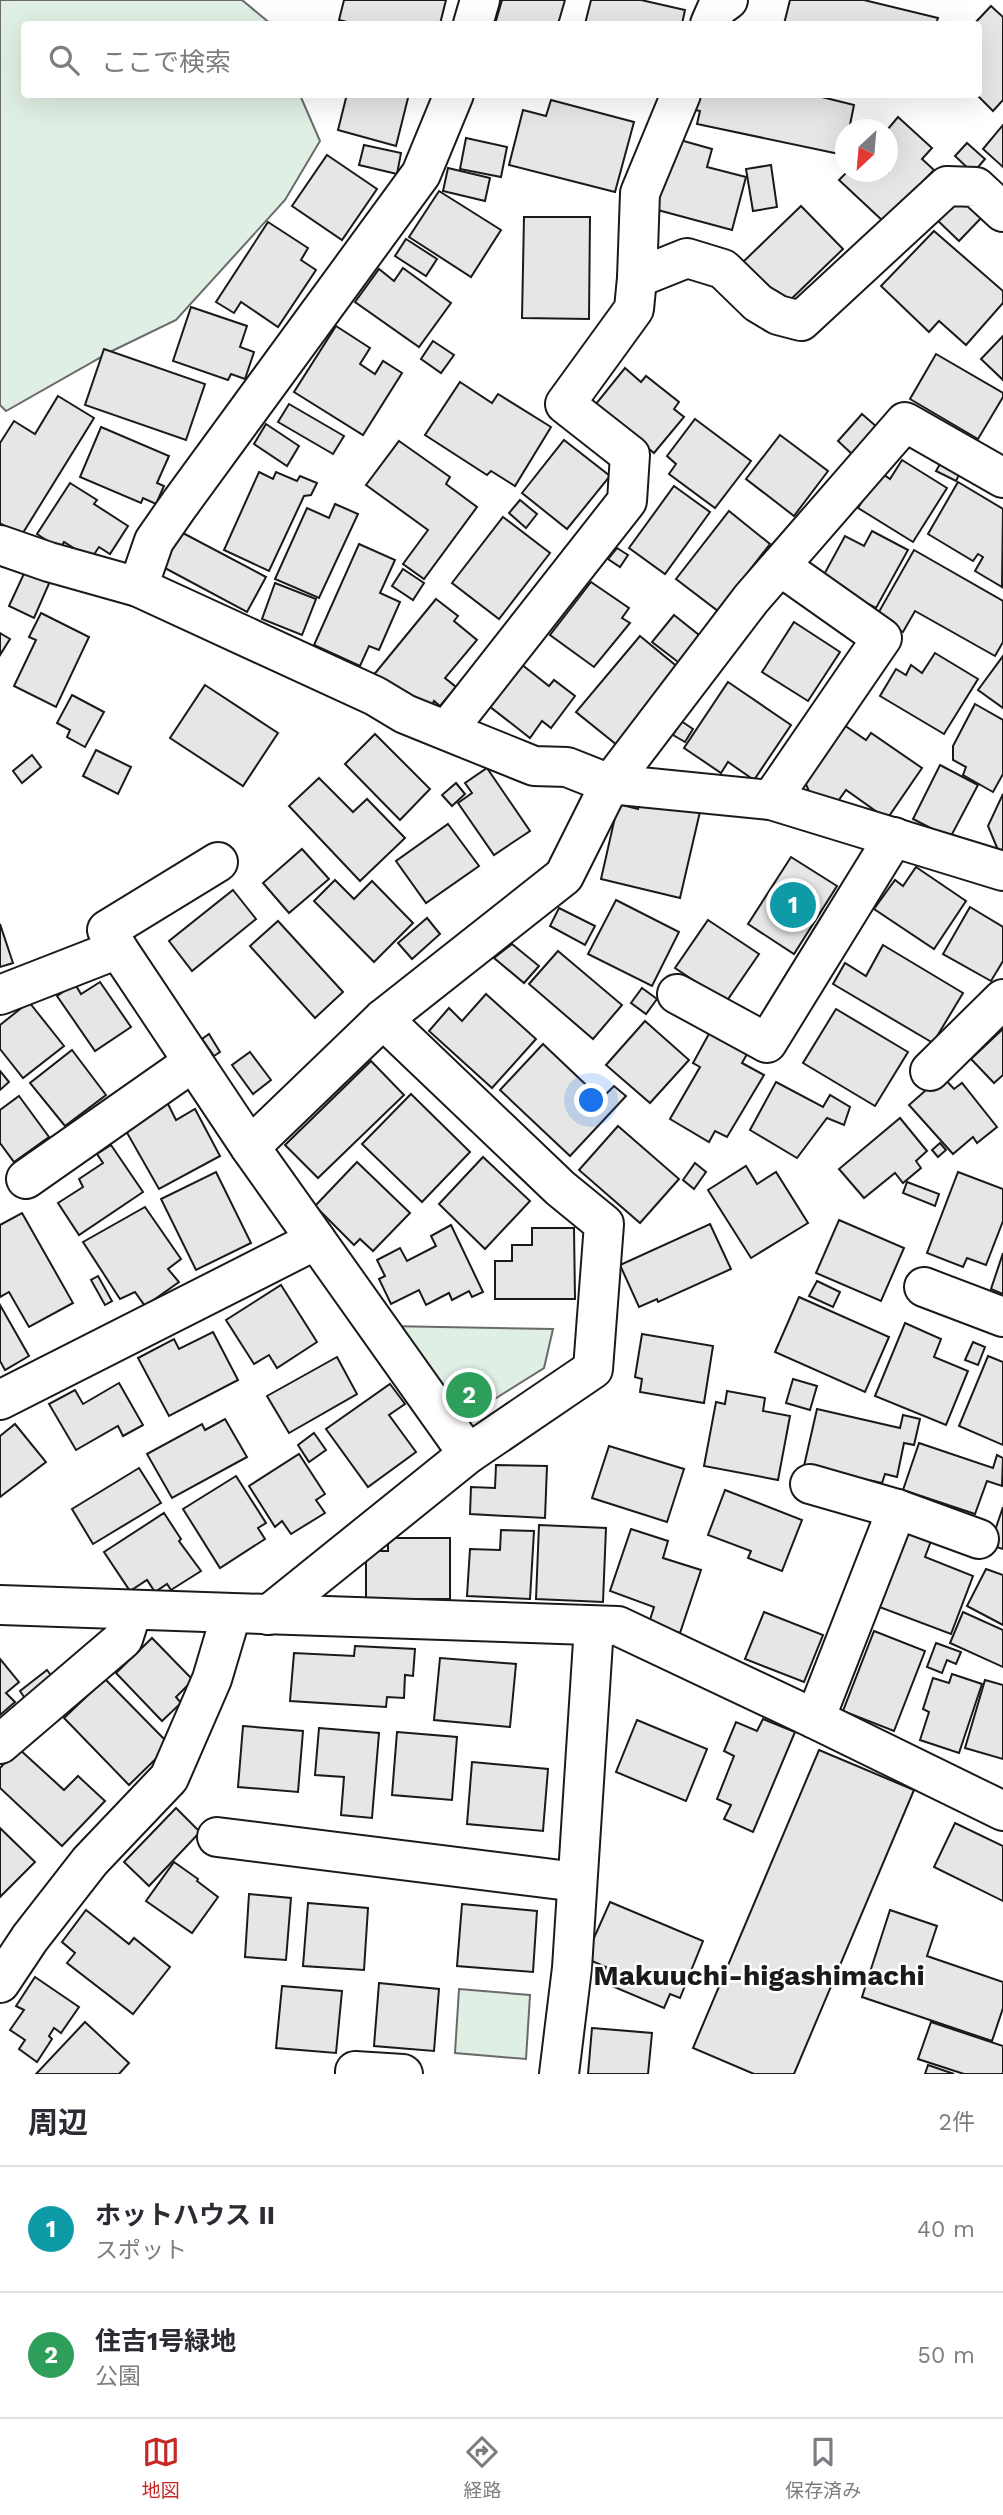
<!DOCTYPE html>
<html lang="ja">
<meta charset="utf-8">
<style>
:root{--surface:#fff;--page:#f2f2f3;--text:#2b2b33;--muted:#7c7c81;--line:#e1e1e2;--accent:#c62828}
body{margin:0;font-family:"Work Sans","Noto Sans JP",sans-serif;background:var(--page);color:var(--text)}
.compass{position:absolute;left:835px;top:119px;width:63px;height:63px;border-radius:50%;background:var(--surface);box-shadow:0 7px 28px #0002;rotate:206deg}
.you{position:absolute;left:592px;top:1101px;width:24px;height:24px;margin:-18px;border:5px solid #fff;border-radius:50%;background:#1a73e8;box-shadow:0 0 0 10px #1a73e833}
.badge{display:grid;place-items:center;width:46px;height:46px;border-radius:50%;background:var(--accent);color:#fff;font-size:23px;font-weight:700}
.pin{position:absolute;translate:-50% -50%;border:4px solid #fff;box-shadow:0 2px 7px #0006}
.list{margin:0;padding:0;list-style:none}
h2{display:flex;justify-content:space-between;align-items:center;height:91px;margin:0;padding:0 28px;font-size:30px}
h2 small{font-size:23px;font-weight:400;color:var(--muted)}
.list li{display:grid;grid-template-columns:46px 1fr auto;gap:21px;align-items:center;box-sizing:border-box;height:126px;padding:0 28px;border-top:2px solid var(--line)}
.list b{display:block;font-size:26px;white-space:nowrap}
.list p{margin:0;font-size:23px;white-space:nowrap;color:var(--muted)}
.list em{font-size:23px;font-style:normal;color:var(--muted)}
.icon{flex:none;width:38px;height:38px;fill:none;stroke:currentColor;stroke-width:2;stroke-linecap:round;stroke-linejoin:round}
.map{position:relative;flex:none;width:1003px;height:2074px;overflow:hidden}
.search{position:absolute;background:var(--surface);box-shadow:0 7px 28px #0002;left:21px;right:21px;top:21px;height:77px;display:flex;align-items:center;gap:18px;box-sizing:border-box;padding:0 24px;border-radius:7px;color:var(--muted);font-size:26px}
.sheet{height:343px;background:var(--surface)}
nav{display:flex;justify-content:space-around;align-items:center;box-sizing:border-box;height:98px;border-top:2px solid var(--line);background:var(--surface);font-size:19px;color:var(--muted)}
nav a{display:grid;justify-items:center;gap:4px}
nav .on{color:var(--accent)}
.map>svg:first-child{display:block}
</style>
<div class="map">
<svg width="1003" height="2074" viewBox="0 0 1003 2074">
<rect width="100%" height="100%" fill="#fff"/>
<g fill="#e0efe3" stroke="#6a6a6a" stroke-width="2">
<polygon points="0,0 242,0 271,24 24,24 24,94 300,95 320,141 285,200 176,320 112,351 6,411 0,405"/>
<polygon points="386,1326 553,1329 544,1368 458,1422"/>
<polygon points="459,1989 530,1995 526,2059 455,2053"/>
</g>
<g fill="#e6e6e6" stroke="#1a1a1a" stroke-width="2">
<polygon points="344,0 446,0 440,24 355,24 339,20"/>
<polygon points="502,0 565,0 558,24 495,24"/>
<polygon points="591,0 641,0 685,10 682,24 585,24"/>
<polygon points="790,0 864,0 938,18 936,24 784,24"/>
<polygon points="991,6 1003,17 1003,100 993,111 976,94 978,94 978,24 974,24"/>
<polygon points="347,94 409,94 396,146 338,130"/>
<polygon points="694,94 810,94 854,105 849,130 846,130 844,155 697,124 700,111 690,109"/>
<polygon points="551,100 634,122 615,192 509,165 523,110 546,116"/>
<polygon points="898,117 932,148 922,159 934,170 884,222 839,180 847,172 888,172 887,130"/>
<polygon points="1003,125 1003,167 983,149"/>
<polygon points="466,138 507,147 501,177 460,169"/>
<polygon points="673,138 712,149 707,167 746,177 732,230 654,209"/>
<polygon points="967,143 985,159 973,173 955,156"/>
<polygon points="364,145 401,153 397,174 359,165"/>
<polygon points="327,155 377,189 342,240 292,206"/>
<polygon points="771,165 777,207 753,211 746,169"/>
<polygon points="448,168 490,178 485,201 443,191"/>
<polygon points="439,191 501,230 471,277 409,237"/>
<polygon points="949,201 967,201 983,216 959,241 934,217"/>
<polygon points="801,206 843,249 784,306 742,263"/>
<polygon points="524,217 590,217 589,319 522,318"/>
<polygon points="268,222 308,248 301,260 316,270 278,327 241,302 234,313 216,302"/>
<polygon points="934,231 1003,291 1003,303 966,345 939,321 929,332 881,286"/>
<polygon points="406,239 437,259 426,276 395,256"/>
<polygon points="403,268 451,303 419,347 355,302 379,269 394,281"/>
<polygon points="191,307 247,326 240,347 254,352 245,379 231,374 228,380 173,361"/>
<polygon points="336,326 370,348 360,364 375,374 383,361 402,373 363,435 294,392"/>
<polygon points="1003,336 1003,380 981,359"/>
<polygon points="433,341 454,355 441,373 421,359"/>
<polygon points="104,349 205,384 186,440 85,405"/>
<polygon points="936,354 1003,393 1003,397 978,439 910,399"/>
<polygon points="625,368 641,382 646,376 679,402 674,409 684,417 654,453 595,405"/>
<polygon points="460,382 492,403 498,394 551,427 515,486 491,471 487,475 425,435"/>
<polygon points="58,396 94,418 21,536 0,523 0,443 14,421 35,434"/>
<polygon points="289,404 344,436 333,454 278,422"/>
<polygon points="862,414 877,427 853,455 838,441"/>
<polygon points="695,419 751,461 715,508 669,474 676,464 667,456"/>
<polygon points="266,424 299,446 287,466 254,444"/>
<polygon points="101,427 169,456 157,483 164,486 156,504 143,498 141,503 80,477"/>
<polygon points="780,435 828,471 794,516 746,479"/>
<polygon points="564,440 610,476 567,529 522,493"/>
<polygon points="399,441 450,477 446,484 477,507 424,579 403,564 428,530 366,485"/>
<polygon points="944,457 963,467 956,481 936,471"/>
<polygon points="902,460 947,488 913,542 858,508 880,472 890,479"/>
<polygon points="259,472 273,479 276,472 297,481 300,476 317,483 311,495 304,496 269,571 224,550"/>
<polygon points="958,482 1003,509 1002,587 975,571 983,557 978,554 973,561 928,534"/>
<polygon points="70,483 97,500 94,504 128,526 110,554 99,547 91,559 64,542 60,549 37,534"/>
<polygon points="674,486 710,512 665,574 629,548"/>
<polygon points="520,500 537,514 526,528 509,513"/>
<polygon points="335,504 358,514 319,598 275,579 307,508 329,518"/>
<polygon points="729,511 770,544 718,611 676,579"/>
<polygon points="503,517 550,553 499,619 452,583"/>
<polygon points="872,531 908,550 876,608 821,580 845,536 864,546"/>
<polygon points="181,532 266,577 247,612 163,567"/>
<polygon points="359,544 395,560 380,593 400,602 379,650 369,646 360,666 314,645"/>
<polygon points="617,548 628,555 620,567 608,559"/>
<polygon points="914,550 1003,601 1003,642 995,656 915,611 903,632 876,617"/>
<polygon points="27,567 51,579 34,618 9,606"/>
<polygon points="403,569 424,583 413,600 392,586"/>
<polygon points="591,582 629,608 622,618 630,623 594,667 550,635"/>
<polygon points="275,583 316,599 302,635 262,619"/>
<polygon points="436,599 458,616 454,621 477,640 445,678 456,687 440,706 434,701 431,708 372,677"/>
<polygon points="41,613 89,637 56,707 14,686 36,640 29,637"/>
<polygon points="674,615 704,639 682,665 652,642"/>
<polygon points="794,622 840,652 808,701 762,672"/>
<polygon points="0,633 10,639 0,655"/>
<polygon points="640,636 680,669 617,745 576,712"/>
<polygon points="935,653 978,679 944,734 880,696 896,669 906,675 911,665 922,673"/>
<polygon points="1003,656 1003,708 978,690"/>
<polygon points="521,664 549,686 554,680 575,696 551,728 542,721 530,738 489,706"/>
<polygon points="728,682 791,725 754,780 728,762 721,773 684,748"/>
<polygon points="205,685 278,733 243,786 170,738"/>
<polygon points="72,695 104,712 85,747 67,737 70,730 57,723"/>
<polygon points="975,704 1003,720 1003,774 993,792 963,775 966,767 953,760 953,746"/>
<polygon points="681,721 693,729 685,742 673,735"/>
<polygon points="844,725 866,740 871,733 922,768 887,819 846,790 836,804 811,796 805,782"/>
<polygon points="375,734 430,789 400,820 345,764"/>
<polygon points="96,750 131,767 118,794 83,776"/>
<polygon points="32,755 41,767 22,783 13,771"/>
<polygon points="940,765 978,785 950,838 913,819"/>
<polygon points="487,768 530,831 494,855 458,803 472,793 465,783"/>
<polygon points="319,778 353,812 367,799 405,838 360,881 289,806"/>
<polygon points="456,783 465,794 452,806 442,795"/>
<polygon points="642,789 702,803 680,898 601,879 618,804 638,809"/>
<polygon points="1003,794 1003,853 998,850 988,826"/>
<polygon points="448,824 479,866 426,903 396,861"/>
<polygon points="302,849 329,879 289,913 263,883"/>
<polygon points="791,857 837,886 794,954 748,924"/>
<polygon points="916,867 966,901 934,949 874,909 895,880 903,886"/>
<polygon points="335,880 354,899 372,881 413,923 374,962 314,901"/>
<polygon points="233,890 256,919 192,971 169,941"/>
<polygon points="616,900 679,932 652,986 588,954"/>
<polygon points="970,907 1003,927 1003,961 991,981 943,954"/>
<polygon points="559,908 595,926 585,945 550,926"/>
<polygon points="427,918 440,934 412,959 398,943"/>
<polygon points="708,920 759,954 726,1002 675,968"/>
<polygon points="278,921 343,992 315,1018 250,946"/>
<polygon points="0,924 13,963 0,967"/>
<polygon points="512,944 539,966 524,983 494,958"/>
<polygon points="883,945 963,993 933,1043 833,984 845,963 866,976"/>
<polygon points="558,951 622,1005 593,1039 529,984"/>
<polygon points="100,982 131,1027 95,1051 57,996 75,984 81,994"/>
<polygon points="642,988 657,999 646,1014 631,1003"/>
<polygon points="486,994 536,1039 492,1088 429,1031 449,1008 462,1021"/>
<polygon points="29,1002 64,1046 23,1078 0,1049 0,1025"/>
<polygon points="836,1009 908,1052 875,1106 803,1063"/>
<polygon points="645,1021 689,1060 650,1103 606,1065"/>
<polygon points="1003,1029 1003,1075 994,1083 971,1059"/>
<polygon points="710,1032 747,1054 742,1063 764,1075 727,1137 715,1131 709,1142 670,1119 700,1067 693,1063"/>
<polygon points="209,1034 220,1052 214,1056 202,1039"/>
<polygon points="543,1044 601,1099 614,1086 626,1096 570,1156 500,1090"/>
<polygon points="72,1050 106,1095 65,1126 30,1083"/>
<polygon points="250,1052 271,1080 253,1094 232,1065"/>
<polygon points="371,1061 404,1095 318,1178 285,1145"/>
<polygon points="0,1071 9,1082 0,1090"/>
<polygon points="942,1076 954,1089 962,1083 997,1127 977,1143 973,1137 953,1154 909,1105"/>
<polygon points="776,1082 823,1107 830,1095 850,1107 844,1125 827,1118 797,1158 750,1130"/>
<polygon points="411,1094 470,1152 422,1202 362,1144"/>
<polygon points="19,1096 49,1137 14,1162 0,1143 0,1110"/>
<polygon points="166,1100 176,1120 195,1109 220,1156 159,1189 122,1124"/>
<polygon points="900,1118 927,1151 916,1161 921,1168 903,1183 895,1173 864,1198 839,1169"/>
<polygon points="618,1126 679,1179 640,1223 579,1170"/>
<polygon points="940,1143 946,1150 938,1157 932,1150"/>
<polygon points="111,1145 143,1192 79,1235 58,1203 83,1187 79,1179 103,1163 97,1154"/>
<polygon points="483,1157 530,1201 485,1249 439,1204"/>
<polygon points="357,1162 410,1213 373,1251 360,1239 354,1245 315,1206"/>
<polygon points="695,1163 706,1172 694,1189 683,1180"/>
<polygon points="746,1166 757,1184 776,1172 808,1223 751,1258 708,1190"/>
<polygon points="216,1172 251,1243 196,1270 161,1199"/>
<polygon points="958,1172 1003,1189 1003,1221 986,1265 967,1258 963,1267 927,1253"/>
<polygon points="907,1182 939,1194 935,1206 903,1193"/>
<polygon points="145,1207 181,1259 168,1269 179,1282 145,1306 135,1292 120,1299 83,1242"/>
<polygon points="22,1213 73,1303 29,1327 9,1292 0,1297 0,1225"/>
<polygon points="839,1220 904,1248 881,1301 816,1273"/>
<polygon points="710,1224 731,1269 658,1302 657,1299 639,1307 620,1265"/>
<polygon points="451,1225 483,1292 472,1297 469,1291 452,1300 449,1293 426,1305 419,1290 391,1304 379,1279 385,1276 377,1260 400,1248 407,1261 436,1246 431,1236"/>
<polygon points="532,1228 574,1228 575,1299 495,1299 495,1261 512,1261 512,1245 532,1245"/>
<polygon points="1003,1253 1003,1294 991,1289"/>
<polygon points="98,1276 112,1301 105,1305 91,1280"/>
<polygon points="817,1281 840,1292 833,1307 809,1296"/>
<polygon points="281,1285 317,1342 277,1368 269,1355 254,1364 226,1320"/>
<polygon points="799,1297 889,1337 865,1392 775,1352"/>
<polygon points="0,1305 29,1356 5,1370 0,1361"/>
<polygon points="905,1323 941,1339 934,1357 968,1371 946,1425 875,1396"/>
<polygon points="213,1332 238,1380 169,1416 138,1358 174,1339 179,1349"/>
<polygon points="642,1334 713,1346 704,1403 640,1392 642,1379 635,1377"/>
<polygon points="973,1342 985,1347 978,1365 965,1360"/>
<polygon points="988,1356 1003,1362 1003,1445 959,1426"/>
<polygon points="337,1357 357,1394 289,1433 267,1396"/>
<polygon points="793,1379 817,1386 810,1410 786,1403"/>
<polygon points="119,1383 143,1425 123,1436 118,1426 76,1450 49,1404 75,1390 83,1404"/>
<polygon points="390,1384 405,1404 389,1415 416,1452 368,1487 326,1429"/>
<polygon points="727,1391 765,1398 763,1411 790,1416 778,1480 704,1466 716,1402 725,1404"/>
<polygon points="817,1409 900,1428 903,1415 920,1419 914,1445 904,1443 897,1477 885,1474 882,1483 804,1466"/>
<polygon points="225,1419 247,1457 172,1498 147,1454 202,1424 205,1430"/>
<polygon points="15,1424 46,1462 0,1497 0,1436"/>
<polygon points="314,1433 326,1450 309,1462 298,1445"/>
<polygon points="919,1443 993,1468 997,1455 1003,1458 1002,1486 987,1481 975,1514 903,1490"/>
<polygon points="609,1446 684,1469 667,1522 592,1498"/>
<polygon points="299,1454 325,1494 316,1500 325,1513 291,1534 282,1521 275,1527 249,1486"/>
<polygon points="496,1465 547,1466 545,1518 470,1514 471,1487 495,1488"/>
<polygon points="139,1468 161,1503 93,1544 72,1509"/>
<polygon points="236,1476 266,1523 258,1528 265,1539 220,1568 183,1509"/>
<polygon points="725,1490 802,1520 782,1571 748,1558 751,1551 708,1535"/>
<polygon points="1003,1507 1003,1549 990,1545"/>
<polygon points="164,1513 181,1539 179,1541 201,1571 171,1590 167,1584 155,1592 147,1580 130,1591 104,1552"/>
<polygon points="539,1525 606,1528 603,1602 536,1599"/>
<polygon points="631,1529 668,1541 663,1558 701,1570 680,1633 649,1623 654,1607 610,1591"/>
<polygon points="501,1530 534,1531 530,1599 467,1596 470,1549 500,1550"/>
<polygon points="902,1530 931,1541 925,1557 973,1576 951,1634 874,1605"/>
<polygon points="388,1538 450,1538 450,1599 366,1599 366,1551 388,1551"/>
<polygon points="986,1569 1003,1575 1003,1625 967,1606"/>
<polygon points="764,1612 823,1635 804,1682 745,1659"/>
<polygon points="963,1612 1003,1630 1003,1667 950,1643"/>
<polygon points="874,1631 925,1651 894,1731 843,1711"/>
<polygon points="152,1638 193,1680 176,1697 181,1703 162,1721 116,1673"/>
<polygon points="936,1643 961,1652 956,1664 947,1660 942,1673 927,1667"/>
<polygon points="355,1646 415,1649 413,1676 405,1675 404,1698 387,1697 386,1707 290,1701 294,1653 354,1656"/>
<polygon points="440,1658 516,1664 510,1727 434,1720"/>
<polygon points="0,1659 19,1682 6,1693 15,1702 0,1715"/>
<polygon points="47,1670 53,1678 26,1700 20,1691"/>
<polygon points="952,1674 982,1684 959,1753 920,1740 929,1712 923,1709 933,1678 949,1683"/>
<polygon points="105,1679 170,1745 129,1785 64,1718"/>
<polygon points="985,1680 1003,1685 1003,1759 965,1748"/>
<polygon points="763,1719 795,1732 753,1832 724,1819 731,1805 717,1799 734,1756 724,1751 736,1722 757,1731"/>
<polygon points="637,1720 707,1749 686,1801 616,1772"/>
<polygon points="243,1726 303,1731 298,1792 238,1787"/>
<polygon points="319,1728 379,1733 372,1818 341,1815 344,1777 315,1775"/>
<polygon points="397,1732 457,1737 452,1800 392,1795"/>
<polygon points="18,1748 64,1790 78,1776 105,1801 62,1846 0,1788 0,1768"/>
<polygon points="819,1750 914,1790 794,2074 754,2074 693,2048"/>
<polygon points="472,1762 548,1769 543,1831 467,1824"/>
<polygon points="176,1808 200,1832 149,1886 124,1862"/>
<polygon points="955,1823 1003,1846 1003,1901 934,1867"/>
<polygon points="0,1828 35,1862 0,1897"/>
<polygon points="174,1862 198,1879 197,1881 218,1897 192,1933 146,1901"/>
<polygon points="249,1894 291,1898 286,1960 245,1957"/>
<polygon points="610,1902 703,1941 680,1998 670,1994 664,2008 600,1981 606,1967 585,1958"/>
<polygon points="308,1903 368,1908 364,1970 303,1966"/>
<polygon points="462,1904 537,1911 533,1972 457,1966"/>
<polygon points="86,1910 129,1944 134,1938 170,1967 133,2014 67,1963 75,1953 62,1942"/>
<polygon points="890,1910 937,1926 927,1956 1003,1982 1003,2008 992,2041 862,1997"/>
<polygon points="35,1977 79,2007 61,2033 54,2028 49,2036 52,2039 37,2062 19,2049 25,2040 10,2030 24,2010 16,2006"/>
<polygon points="379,1983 439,1989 434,2051 374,2046"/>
<polygon points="282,1986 342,1991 336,2053 276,2048"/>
<polygon points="85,2022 129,2063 119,2074 36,2074"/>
<polygon points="931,2022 1003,2046 1003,2074 964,2074 918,2059"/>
<polygon points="592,2028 652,2033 648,2074 588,2074"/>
<polygon points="928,2065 954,2074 925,2074"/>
</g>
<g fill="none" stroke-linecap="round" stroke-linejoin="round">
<defs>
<g id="minor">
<polyline points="473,24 480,0"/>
<polyline points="710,24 717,8 728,0"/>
<polyline points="637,278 687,258 723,269 758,303 778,315 801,321 947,186 976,187 1003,212"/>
<polyline points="0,545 49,562 138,587 375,696 405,714 534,766 567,767 610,784 771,800 1003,871"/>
<polyline points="138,587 154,541 179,505 421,174 454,94"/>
<polyline points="448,729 627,501 630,455 565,404 634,309 637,278 640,193 681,94"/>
<polyline points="771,800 882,638 780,566"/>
<polyline points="218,862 107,930 118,949 250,1147 468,1454"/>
<polyline points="677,994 767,1043 894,837"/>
<polyline points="0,995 118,949"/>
<polyline points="930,1071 1003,999"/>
<polyline points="250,1147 383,1019 564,876 610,784 751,599 905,422 1003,478"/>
<polyline points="26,1179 193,1062"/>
<polyline points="924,1287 1003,1317"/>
<polyline points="0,1400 316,1240"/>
<polyline points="810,1484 897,1509 979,1539"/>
<polyline points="0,1605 618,1626 815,1719 1003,1811"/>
<polyline points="268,1615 468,1454 593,1369 604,1224 560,1188 383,1019"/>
<polyline points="815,1719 897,1509"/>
<polyline points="0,1744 123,1639 132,1611"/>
<polyline points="217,1837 577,1882"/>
<polyline points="0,1983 30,1938 90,1861 169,1778 212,1679 231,1615"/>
<polyline points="355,2074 355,2071 403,2074"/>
<polyline points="559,2074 572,1968 594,1626"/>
</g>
</defs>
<use href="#minor" stroke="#1a1a1a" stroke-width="42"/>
<use href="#minor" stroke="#fff" stroke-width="38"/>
</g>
<g text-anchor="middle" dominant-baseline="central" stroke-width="5" stroke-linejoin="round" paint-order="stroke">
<g font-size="28" font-weight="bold" fill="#1a1a1a" stroke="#fff">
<text x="759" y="1975">Makuuchi-higashimachi</text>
</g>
</g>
</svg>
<svg class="compass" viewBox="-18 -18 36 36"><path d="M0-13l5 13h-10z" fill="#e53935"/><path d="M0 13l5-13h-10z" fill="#7c7c81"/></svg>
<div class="you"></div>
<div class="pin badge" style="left:793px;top:905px;background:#0f9aa8">1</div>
<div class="pin badge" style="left:469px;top:1395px;background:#2e9e5b">2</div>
<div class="search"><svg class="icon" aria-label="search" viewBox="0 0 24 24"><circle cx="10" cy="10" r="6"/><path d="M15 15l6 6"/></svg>ここで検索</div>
</div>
<section class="sheet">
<h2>周辺<small>2件</small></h2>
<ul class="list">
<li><span class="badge" style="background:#0f9aa8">1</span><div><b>ホットハウス II</b><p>スポット</p></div><em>40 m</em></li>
<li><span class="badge" style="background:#2e9e5b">2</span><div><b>住吉1号緑地</b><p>公園</p></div><em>50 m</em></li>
</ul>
</section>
<nav>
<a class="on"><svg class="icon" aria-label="map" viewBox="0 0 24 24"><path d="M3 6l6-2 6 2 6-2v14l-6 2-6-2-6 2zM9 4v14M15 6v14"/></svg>地図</a>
<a><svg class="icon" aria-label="directions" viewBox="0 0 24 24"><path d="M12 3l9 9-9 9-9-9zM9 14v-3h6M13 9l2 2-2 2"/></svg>経路</a>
<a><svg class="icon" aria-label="saved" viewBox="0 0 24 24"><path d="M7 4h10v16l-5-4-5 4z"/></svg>保存済み</a>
</nav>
